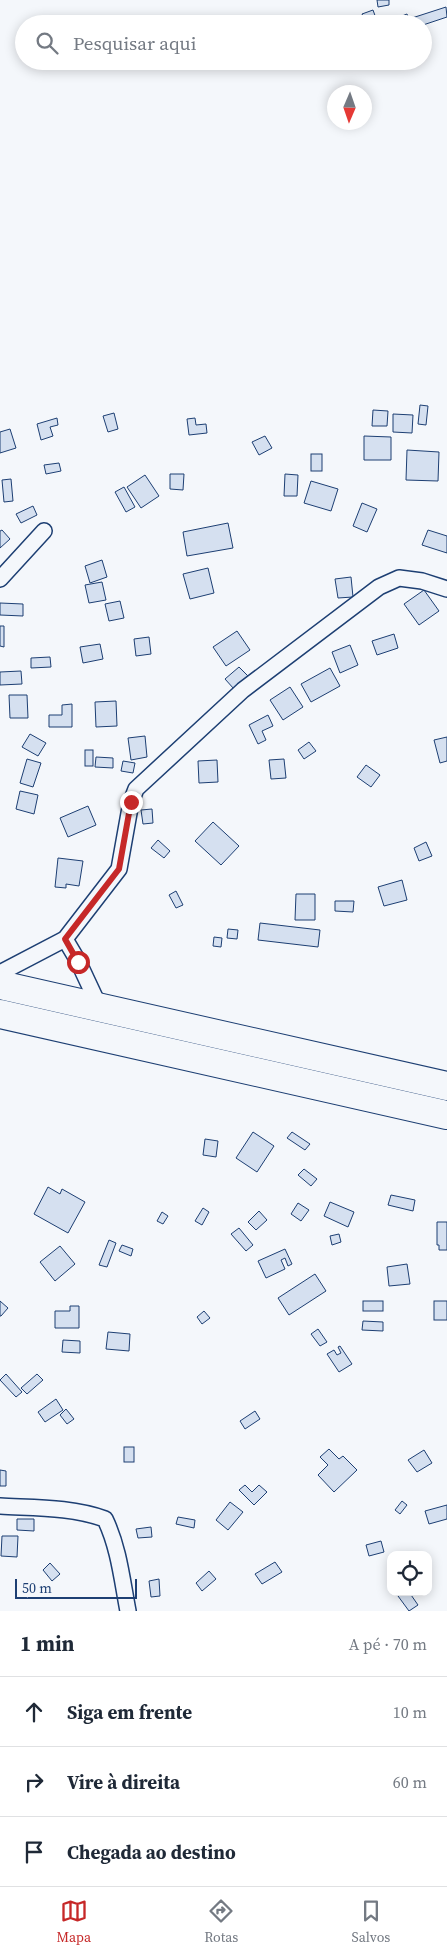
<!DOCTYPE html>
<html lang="pt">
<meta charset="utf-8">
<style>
:root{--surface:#fff;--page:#f6f6f7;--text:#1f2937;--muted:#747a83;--line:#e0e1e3;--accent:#c62828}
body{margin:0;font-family:"Source Serif 4",serif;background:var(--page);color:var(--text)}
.controls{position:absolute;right:15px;bottom:15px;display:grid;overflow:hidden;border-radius:10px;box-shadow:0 2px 12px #0003}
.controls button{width:45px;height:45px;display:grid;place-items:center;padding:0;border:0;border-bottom:1px solid var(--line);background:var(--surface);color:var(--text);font:25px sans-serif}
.compass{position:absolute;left:327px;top:85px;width:45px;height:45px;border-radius:50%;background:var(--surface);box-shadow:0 2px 12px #0003;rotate:182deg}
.scale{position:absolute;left:15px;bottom:12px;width:122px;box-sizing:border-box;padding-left:5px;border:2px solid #1d3f73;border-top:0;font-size:14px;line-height:18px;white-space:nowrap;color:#1d3f73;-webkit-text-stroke:4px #f4f7fb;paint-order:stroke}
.stop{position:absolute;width:15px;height:15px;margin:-11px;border:4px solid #c62828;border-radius:50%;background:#fff}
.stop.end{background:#c62828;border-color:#fff;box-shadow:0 1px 5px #0008}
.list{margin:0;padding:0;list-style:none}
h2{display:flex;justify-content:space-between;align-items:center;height:65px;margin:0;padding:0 20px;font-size:21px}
h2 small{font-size:16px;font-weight:400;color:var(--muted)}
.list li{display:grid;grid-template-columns:32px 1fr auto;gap:15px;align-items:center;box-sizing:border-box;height:70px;padding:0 20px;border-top:1px solid var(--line)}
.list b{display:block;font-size:19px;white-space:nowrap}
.list em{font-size:16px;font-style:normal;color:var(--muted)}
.icon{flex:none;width:28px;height:28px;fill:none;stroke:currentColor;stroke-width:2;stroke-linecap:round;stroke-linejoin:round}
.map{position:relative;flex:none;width:447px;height:1611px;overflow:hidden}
.search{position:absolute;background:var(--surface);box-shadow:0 2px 12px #0003;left:15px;right:15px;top:15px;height:55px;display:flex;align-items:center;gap:12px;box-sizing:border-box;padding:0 18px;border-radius:28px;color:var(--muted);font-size:19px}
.sheet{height:275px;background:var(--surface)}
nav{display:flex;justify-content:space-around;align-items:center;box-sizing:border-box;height:70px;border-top:1px solid var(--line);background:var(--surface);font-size:14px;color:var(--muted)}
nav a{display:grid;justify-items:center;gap:2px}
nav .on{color:var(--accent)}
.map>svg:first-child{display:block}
</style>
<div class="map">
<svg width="447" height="1611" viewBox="0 0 447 1611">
<rect width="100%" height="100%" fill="#f4f7fb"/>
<g fill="#d5e0f0" stroke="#1d3f73">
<polygon points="377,0 389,0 389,5 378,7"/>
<polygon points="446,7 447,17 423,25 414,24 412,18"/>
<polygon points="373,10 377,21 366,24 362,14"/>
<polygon points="407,14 411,24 382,24"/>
<polygon points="420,405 428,406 426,425 418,424"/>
<polygon points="373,410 388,411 387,426 372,426"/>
<polygon points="114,413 118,429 108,432 103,416"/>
<polygon points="393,414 413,415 412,433 393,432"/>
<polygon points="57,418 58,425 50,427 53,436 41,440 37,424"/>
<polygon points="195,418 196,425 206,424 207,433 189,435 187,419"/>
<polygon points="10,429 16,448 0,453 0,432"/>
<polygon points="265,436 272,448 259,455 252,442"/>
<polygon points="364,436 391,437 391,460 364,460"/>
<polygon points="407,450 439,452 438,481 406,480"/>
<rect x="311" y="454" width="11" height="17"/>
<polygon points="59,463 61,471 46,474 44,465"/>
<polygon points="170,474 184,474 183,490 170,489"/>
<polygon points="285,474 298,475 297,496 284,496"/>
<polygon points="145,475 159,496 141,508 127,487"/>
<polygon points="11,479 13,501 4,502 2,480"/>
<polygon points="311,481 338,489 331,511 304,503"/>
<polygon points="124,487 135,507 126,512 115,492"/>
<polygon points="362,503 377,509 367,532 353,526"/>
<polygon points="33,506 37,515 21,523 16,514"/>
<polygon points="228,523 233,548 187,556 183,532"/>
<polygon points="2,530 10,539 0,548 0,531"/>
<polygon points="428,530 447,536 447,553 422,545"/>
<polygon points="102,560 107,577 90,583 85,566"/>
<polygon points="208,568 214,593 190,599 183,574"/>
<polygon points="351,577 353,597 338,598 335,579"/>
<polygon points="102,582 106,600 89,603 85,585"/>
<polygon points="424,590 439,611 419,625 404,604"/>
<polygon points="120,601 124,618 109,621 105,604"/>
<polygon points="0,603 23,604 23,616 0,615"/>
<polygon points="0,626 4,626 4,647 0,646"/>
<polygon points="237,631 250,650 226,666 213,647"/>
<polygon points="394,634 398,648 377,655 372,641"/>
<polygon points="149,637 151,654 136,656 134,639"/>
<polygon points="100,644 103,659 83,663 80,647"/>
<polygon points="350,645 358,665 340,673 332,652"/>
<polygon points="50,657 51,667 31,668 31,658"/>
<polygon points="239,667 248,676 234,689 225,679"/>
<polygon points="330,668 340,686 311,702 301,684"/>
<polygon points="21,671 22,684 0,685 0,672"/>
<polygon points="290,687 303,707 283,720 270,700"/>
<polygon points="9,695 27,695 28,718 10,718"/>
<polygon points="116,701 117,726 96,727 95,702"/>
<polygon points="72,704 72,727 49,727 49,715 62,715 62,705"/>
<polygon points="268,715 273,726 262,731 266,740 258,744 249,725"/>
<polygon points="30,734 46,743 38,756 22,747"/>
<polygon points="145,736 147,757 131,760 128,738"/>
<polygon points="447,737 447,761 440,763 434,740"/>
<polygon points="309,742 316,751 304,759 298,750"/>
<rect x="85" y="750" width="8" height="16"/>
<polygon points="96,757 113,758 113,768 95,767"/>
<polygon points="27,759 41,763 33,787 20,783"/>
<polygon points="284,759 286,778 271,779 269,760"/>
<polygon points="217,760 218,782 199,783 198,761"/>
<polygon points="123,761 135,763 133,773 121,771"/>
<polygon points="366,765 380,775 371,787 357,777"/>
<polygon points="20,791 38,795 34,814 16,809"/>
<polygon points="88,806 96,825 68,837 60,818"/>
<polygon points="152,809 153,823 143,824 141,810"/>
<polygon points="213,822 239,846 221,865 195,841"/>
<polygon points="158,840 170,851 164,858 151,848"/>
<polygon points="426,842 432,856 419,861 414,848"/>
<polygon points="58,858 83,861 79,886 66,884 66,888 55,887"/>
<polygon points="402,880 407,900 384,906 378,887"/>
<polygon points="176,891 183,905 176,908 169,895"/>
<polygon points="296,894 315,894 315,920 295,920"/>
<polygon points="335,901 354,901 353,912 335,911"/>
<polygon points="260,923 320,930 318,947 258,940"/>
<polygon points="228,929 238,930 237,939 227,938"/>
<polygon points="214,937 222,938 221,947 213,946"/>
<polygon points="253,1132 274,1146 257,1172 236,1158"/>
<polygon points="292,1132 310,1144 305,1150 287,1138"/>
<polygon points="205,1139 218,1141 216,1157 203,1155"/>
<polygon points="304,1169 317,1179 311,1186 298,1175"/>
<polygon points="48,1187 60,1194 62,1189 85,1202 68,1233 34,1214"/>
<polygon points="391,1195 415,1200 413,1211 388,1205"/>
<polygon points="330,1202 354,1212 348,1227 324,1216"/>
<polygon points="298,1203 309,1210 301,1221 291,1214"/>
<polygon points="203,1208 209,1212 202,1225 195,1221"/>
<polygon points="259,1211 267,1220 256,1230 248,1222"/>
<polygon points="162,1212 168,1216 163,1224 157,1221"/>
<polygon points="437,1222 447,1222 447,1250 439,1250 439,1245 437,1245"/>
<polygon points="239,1228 253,1245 246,1251 231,1234"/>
<polygon points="339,1234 341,1242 332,1245 330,1236"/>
<polygon points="109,1240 116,1243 107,1267 99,1265"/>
<polygon points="122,1245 133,1249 131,1256 119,1251"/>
<polygon points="60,1246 75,1264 55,1281 40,1262"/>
<polygon points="285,1249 292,1264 288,1266 285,1258 281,1260 285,1269 266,1278 258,1261"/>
<polygon points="407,1264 410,1284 389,1286 387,1267"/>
<polygon points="315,1274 326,1291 289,1315 278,1298"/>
<polygon points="0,1301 8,1308 1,1316 0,1316"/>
<rect x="363" y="1301" width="20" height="10"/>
<rect x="434" y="1301" width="13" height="19"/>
<polygon points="70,1306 79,1306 79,1328 55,1328 55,1311 70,1311"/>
<polygon points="204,1311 210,1318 202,1324 197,1317"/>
<polygon points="363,1321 383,1322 383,1331 362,1330"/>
<polygon points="318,1329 327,1342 320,1346 311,1334"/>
<polygon points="108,1332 130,1334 129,1351 106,1349"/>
<polygon points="63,1340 80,1341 80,1353 62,1352"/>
<polygon points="340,1346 352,1364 339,1372 327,1354 334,1350 337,1355 341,1353 338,1347"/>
<polygon points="6,1374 22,1392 16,1397 0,1380"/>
<polygon points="37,1374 43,1380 27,1394 21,1388"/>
<polygon points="56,1399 63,1410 45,1422 38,1412"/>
<polygon points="66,1409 74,1419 67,1424 60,1415"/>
<polygon points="255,1411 260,1419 245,1429 240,1421"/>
<rect x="124" y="1447" width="10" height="15"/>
<polygon points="329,1449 339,1459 343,1456 357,1470 334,1492 318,1475 328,1465 320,1457"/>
<polygon points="424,1450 432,1463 417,1472 408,1460"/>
<polygon points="0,1470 6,1471 6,1486 0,1486"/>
<polygon points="245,1485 252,1492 259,1485 267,1492 254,1505 239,1490"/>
<polygon points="402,1501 407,1505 400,1514 395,1510"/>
<polygon points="230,1502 243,1512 228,1530 216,1520"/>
<polygon points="447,1505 447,1519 429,1524 425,1511"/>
<polygon points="178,1517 195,1520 194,1528 176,1524"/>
<polygon points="17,1519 34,1519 34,1531 17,1530"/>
<polygon points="151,1527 152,1537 138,1538 136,1529"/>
<polygon points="2,1536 18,1536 17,1557 1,1556"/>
<polygon points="381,1541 384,1552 369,1556 366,1545"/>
<polygon points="275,1562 282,1572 262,1584 255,1574"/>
<polygon points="50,1563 60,1574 52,1581 43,1570"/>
<polygon points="209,1571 216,1579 202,1591 196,1583"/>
<polygon points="159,1579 160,1596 151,1597 149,1581"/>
<polygon points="404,1592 409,1592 418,1605 409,1611 398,1596"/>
</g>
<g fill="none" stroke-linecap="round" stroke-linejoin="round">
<defs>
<g id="street">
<polyline points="0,579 44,531"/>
<polyline points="65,939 78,961 99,1006"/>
<polyline points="0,973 65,939 119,869 131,802 136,789 243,690 379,587 399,578 422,581 447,589"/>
<path d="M0,1506C35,1508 72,1507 105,1519C119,1548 122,1580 128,1611"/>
</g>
<g id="highway">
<polyline points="0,985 447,1086"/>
<polyline points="0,1014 447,1115"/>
</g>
</defs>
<use href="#street" stroke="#1d3f73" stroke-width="18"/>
<use href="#highway" stroke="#1d3f73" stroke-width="30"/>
<use href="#street" stroke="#f4f7fb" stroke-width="15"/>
<use href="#highway" stroke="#f4f7fb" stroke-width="28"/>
</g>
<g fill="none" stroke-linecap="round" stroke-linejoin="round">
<polyline stroke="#c62828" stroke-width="6" points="78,962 65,939 119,869 131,802"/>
</g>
</svg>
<div class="controls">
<button><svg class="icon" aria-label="locate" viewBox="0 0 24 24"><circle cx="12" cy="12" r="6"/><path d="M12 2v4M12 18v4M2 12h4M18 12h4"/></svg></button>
</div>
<svg class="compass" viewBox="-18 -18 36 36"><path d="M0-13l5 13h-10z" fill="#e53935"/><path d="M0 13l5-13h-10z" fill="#747a83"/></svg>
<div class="scale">50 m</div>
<div class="stop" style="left:78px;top:962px"></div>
<div class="stop end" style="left:131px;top:802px"></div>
<div class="search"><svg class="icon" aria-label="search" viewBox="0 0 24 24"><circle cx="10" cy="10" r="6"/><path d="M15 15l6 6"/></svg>Pesquisar aqui</div>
</div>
<section class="sheet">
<h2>1 min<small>A pé · 70 m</small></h2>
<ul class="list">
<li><svg class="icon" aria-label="ahead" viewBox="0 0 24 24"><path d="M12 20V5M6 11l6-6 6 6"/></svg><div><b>Siga em frente</b></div><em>10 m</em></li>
<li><svg class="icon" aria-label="right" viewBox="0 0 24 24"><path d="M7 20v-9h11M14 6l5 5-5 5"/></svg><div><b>Vire à direita</b></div><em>60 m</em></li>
<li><svg class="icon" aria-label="arrive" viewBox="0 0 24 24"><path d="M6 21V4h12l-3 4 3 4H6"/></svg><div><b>Chegada ao destino</b></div></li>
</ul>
</section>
<nav>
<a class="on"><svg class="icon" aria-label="map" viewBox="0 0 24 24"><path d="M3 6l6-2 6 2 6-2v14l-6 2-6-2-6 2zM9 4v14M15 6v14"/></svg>Mapa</a>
<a><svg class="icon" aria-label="directions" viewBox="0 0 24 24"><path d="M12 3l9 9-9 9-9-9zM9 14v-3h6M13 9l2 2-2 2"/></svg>Rotas</a>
<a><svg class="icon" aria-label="saved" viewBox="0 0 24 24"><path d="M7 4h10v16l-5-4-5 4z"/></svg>Salvos</a>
</nav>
